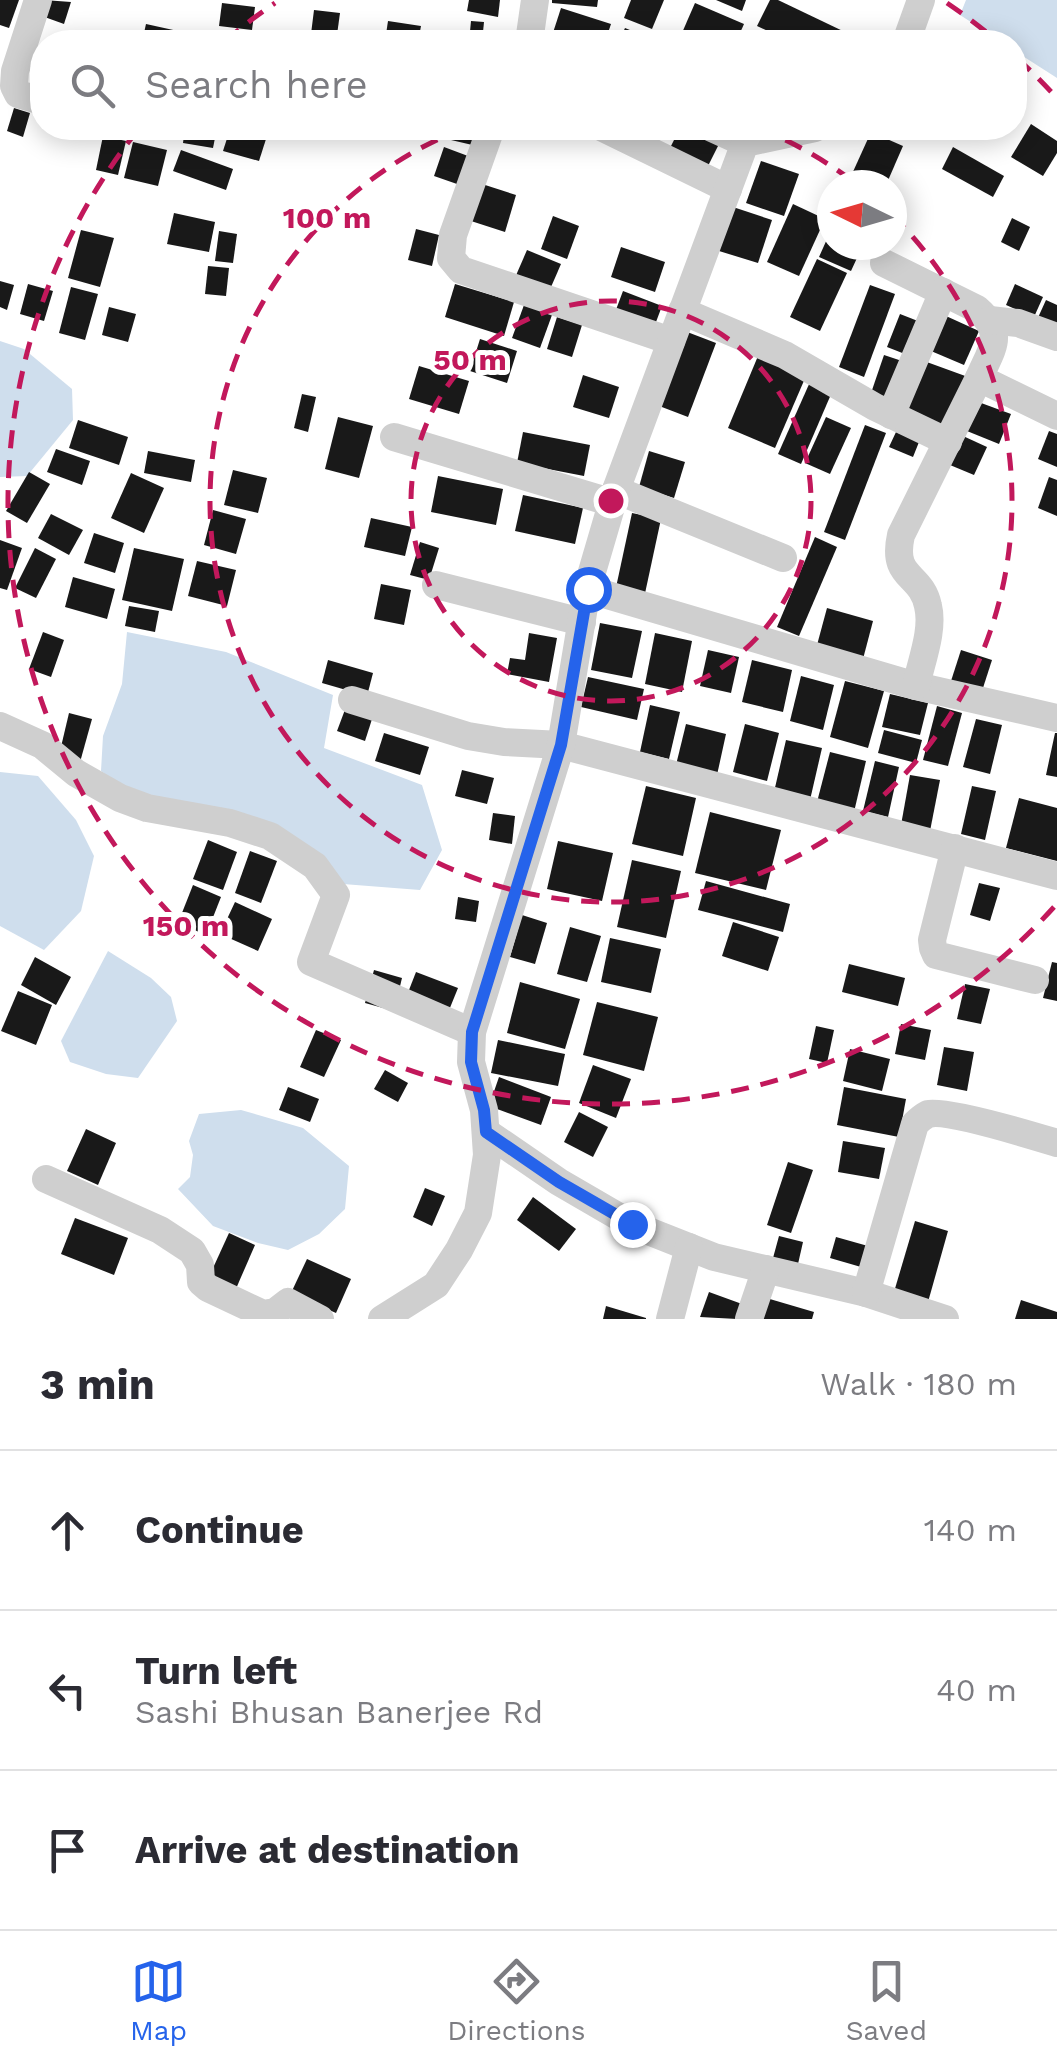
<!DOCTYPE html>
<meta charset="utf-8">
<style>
:root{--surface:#fff;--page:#f7f7f7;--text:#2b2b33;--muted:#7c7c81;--line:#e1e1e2;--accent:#2563eb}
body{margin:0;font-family:"Work Sans",sans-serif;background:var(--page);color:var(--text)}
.compass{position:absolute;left:817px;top:170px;width:90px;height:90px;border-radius:50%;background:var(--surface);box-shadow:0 5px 25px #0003;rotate:275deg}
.stop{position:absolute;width:30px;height:30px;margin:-22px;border:8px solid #2563eb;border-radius:50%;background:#fff}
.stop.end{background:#2563eb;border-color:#fff;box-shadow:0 2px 10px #0008}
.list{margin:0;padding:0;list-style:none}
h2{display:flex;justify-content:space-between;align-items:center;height:130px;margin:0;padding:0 40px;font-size:42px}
h2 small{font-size:32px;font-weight:400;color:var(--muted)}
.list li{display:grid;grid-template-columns:65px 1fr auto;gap:30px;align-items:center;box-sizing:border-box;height:160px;padding:0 40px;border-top:2px solid var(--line)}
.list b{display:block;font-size:38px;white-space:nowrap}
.list p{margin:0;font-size:32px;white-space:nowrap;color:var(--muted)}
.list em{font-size:32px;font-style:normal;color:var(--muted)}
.icon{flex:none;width:55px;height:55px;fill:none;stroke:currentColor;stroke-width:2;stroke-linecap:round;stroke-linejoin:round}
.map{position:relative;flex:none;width:1057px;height:1319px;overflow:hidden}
.search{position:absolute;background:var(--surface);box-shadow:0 5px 25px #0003;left:30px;right:30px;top:30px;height:110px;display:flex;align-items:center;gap:25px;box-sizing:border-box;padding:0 35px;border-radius:40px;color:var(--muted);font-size:38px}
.sheet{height:610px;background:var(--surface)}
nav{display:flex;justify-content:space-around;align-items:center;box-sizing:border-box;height:140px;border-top:2px solid var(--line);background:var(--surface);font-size:28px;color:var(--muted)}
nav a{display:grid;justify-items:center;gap:5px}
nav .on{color:var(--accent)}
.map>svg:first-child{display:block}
</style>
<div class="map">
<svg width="1057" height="1319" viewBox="0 0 1057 1319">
<rect width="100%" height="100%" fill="#fff"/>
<g fill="#cfdeed">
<polygon points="966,0 1057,0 1057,78 1015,51 1014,42 1002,42 960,15"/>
<polygon points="0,341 24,349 72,389 73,420 27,476 0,477"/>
<polygon points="127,632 226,652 333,695 324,748 422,785 442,850 420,890 343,884 259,829 138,798 101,771 103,736 122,684"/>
<polygon points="0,772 38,776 76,820 94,856 81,911 44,950 0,926"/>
<polygon points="108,951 151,978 171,997 177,1021 138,1078 106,1074 70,1062 61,1041"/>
<polygon points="241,1110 303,1128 349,1166 345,1209 319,1234 288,1250 258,1243 213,1226 178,1189 190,1177 193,1155 189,1141 199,1114"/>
</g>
<g fill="#191919">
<polygon points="0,0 19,0 9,28 0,25"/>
<polygon points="44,0 71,2 64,24 39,15"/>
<polygon points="469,0 500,0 498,17 467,11"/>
<polygon points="552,0 598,0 597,7 552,3"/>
<polygon points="631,0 664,0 652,29 624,18"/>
<polygon points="716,0 746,0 742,11"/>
<polygon points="770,0 778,0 847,33 842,42 791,42 757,26"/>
<polygon points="222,3 255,7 252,30 219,26"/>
<polygon points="695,3 744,24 736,42 678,42"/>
<polygon points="561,8 611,24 605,42 550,42"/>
<polygon points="314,10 340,13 336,42 310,42"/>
<polygon points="388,21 421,26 418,42 385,41"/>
<polygon points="471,21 484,22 482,42 469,42"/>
<polygon points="146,24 196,35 194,42 142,42"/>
<polygon points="625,28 659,42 619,42"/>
<polygon points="14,108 30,113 23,137 7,131"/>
<polygon points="1031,124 1057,141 1057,153 1043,176 1011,157"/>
<polygon points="133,128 167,128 166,135 133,129"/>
<polygon points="185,128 217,128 213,148 183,143"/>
<polygon points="454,128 485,128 481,147 451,140"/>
<polygon points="627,128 663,128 654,148"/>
<polygon points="680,128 704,128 723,136 705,172 667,154"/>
<polygon points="230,129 266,139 259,161 223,151"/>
<polygon points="871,132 903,146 886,185 847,185"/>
<polygon points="103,136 126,141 118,175 96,170"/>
<polygon points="133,142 167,150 158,186 124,178"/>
<polygon points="444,147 468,156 457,184 434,176"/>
<polygon points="953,147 1004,176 993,197 942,169"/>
<polygon points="181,150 233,169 226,190 173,171"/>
<polygon points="761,161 799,174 784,216 746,203"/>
<polygon points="482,184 516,195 505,232 471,221"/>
<polygon points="793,204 825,219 799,276 767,262"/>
<polygon points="733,207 772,220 758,263 719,251"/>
<polygon points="174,213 215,222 209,252 167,244"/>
<polygon points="553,216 579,226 567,259 541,249"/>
<polygon points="1012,218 1030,227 1019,251 1001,242"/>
<polygon points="832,228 832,245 863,245 851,271 819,257"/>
<polygon points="416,229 439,235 432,266 408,260"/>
<polygon points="81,230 114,238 100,287 68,278"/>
<polygon points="219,231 237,234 233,263 215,261"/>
<polygon points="621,247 665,262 655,292 611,277"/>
<polygon points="527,250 561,264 548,294 514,280"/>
<polygon points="817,259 847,273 820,331 790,317"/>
<polygon points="208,266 229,268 226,296 205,294"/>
<polygon points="0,281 14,285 7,310 0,307"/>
<polygon points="28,284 53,291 44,321 20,314"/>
<polygon points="455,284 514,302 504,336 445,317"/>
<polygon points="1015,284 1043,297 1034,317 1006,305"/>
<polygon points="870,285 895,294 864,377 839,367"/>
<polygon points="71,287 98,294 85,340 59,333"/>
<polygon points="623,291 662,306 653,330 614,315"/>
<polygon points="1046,300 1057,305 1057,332 1036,322"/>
<polygon points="524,305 552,315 540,348 512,338"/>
<polygon points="109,307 136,314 128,342 102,335"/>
<polygon points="900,314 923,323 910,356 887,347"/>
<polygon points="946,316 979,331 964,365 931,351"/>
<polygon points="557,317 582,325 572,357 547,349"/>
<polygon points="682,330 716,343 688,417 654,404"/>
<polygon points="480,339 517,351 507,383 470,371"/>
<polygon points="884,355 905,362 890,403 870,396"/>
<polygon points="758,356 806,376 775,448 728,428"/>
<polygon points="924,361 968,377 948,432 904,417"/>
<polygon points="419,366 469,381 459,414 409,399"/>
<polygon points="583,375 619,387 609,418 573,407"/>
<polygon points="810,382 832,392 801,464 778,454"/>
<polygon points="302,394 316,397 308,432 294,428"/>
<polygon points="973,400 1011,414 999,444 962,429"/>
<polygon points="338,417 373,426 359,478 325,469"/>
<polygon points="826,417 851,428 830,474 805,463"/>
<polygon points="78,420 128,437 119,465 69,448"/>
<polygon points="865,425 886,433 845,540 824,532"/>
<polygon points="1049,431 1057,434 1057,467 1038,459"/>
<polygon points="523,432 590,445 584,476 517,463"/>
<polygon points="896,432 919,442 913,457 889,447"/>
<polygon points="963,436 987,447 974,475 950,465"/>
<polygon points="56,449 90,461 82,485 47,472"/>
<polygon points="148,451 195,460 191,482 144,473"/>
<polygon points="649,451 685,462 674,498 639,487"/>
<polygon points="233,470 267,478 258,513 224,505"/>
<polygon points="29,472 50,484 27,523 6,511"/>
<polygon points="131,473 164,488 144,533 111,518"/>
<polygon points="438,476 503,489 496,525 431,512"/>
<polygon points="1049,477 1057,480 1057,516 1038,508"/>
<polygon points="523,495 583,508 575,544 515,531"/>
<polygon points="213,510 246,519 236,554 204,545"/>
<polygon points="632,513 661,519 644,598 615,592"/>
<polygon points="51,514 83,530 69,555 38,538"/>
<polygon points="371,518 412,527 405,556 364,547"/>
<polygon points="94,533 124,543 115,573 84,563"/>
<polygon points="815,537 837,547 799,636 777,627"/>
<polygon points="0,540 22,548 7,590 0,588"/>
<polygon points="420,542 439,548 429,580 410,575"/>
<polygon points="35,548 56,559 36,598 15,588"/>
<polygon points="134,548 184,559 172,611 122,600"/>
<polygon points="197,561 236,570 227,606 188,596"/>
<polygon points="73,577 115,589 107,619 65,607"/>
<polygon points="381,584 411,590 404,625 374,619"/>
<polygon points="129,606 159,611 155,632 125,626"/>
<polygon points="827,608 873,621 863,659 817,645"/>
<polygon points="600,623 642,631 632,678 591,670"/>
<polygon points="43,632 64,640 51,677 29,669"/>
<polygon points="529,633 557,638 549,682 507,674 510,658 525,660"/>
<polygon points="655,633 692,641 682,692 645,684"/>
<polygon points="708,650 739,657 731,693 700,686"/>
<polygon points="961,650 992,660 982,691 951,681"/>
<polygon points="328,660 373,673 367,696 322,683"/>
<polygon points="752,660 792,670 783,712 742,702"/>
<polygon points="801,676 834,685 823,730 790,721"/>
<polygon points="588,677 644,689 637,720 581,707"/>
<polygon points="845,681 884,691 868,748 830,737"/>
<polygon points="890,694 928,703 920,735 882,727"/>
<polygon points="650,705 680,712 669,759 640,752"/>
<polygon points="937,706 962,713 948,766 923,760"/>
<polygon points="346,707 373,716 365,741 337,731"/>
<polygon points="69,713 92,719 77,773 56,768"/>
<polygon points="976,719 1002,725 990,774 963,767"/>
<polygon points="686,724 726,734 717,775 676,765"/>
<polygon points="745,724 779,733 767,781 733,772"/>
<polygon points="884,730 922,740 916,763 878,753"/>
<polygon points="384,733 429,747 420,775 375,761"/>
<polygon points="1055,733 1057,733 1057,777 1046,775"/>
<polygon points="786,740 822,748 810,800 774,792"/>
<polygon points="830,752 866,761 854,812 817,802"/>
<polygon points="875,761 899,767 888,817 863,811"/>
<polygon points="462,770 494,778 487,804 455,796"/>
<polygon points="910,775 940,780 930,831 901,825"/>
<polygon points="646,786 696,798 683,856 632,844"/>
<polygon points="972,786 996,791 985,840 961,834"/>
<polygon points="1019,798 1057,808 1057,861 1006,848"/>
<polygon points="710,812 781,830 766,890 695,873"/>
<polygon points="493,813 515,816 512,844 489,840"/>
<polygon points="208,840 237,852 223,890 193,879"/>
<polygon points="558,841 613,853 602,901 547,889"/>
<polygon points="250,851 277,861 261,903 235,893"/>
<polygon points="632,860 681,871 666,938 617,927"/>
<polygon points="706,881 790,904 783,932 698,910"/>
<polygon points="979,883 1000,888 990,921 970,915"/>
<polygon points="193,885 221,897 206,935 178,923"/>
<polygon points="458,897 479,901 476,922 455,919"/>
<polygon points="235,902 272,919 258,951 220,934"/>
<polygon points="522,915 547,923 535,964 510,957"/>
<polygon points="733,922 779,937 768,971 722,956"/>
<polygon points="570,927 601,936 587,982 557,974"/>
<polygon points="610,938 661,949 651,993 601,982"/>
<polygon points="35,957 71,977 56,1005 21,985"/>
<polygon points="1052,962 1057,963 1057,1001 1043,998"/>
<polygon points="849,964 905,978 898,1006 842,992"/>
<polygon points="374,970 402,978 394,1011 365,1003"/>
<polygon points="416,972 458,988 441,1030 400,1013"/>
<polygon points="520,982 580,999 565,1049 507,1033"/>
<polygon points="965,984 990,989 981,1024 957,1019"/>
<polygon points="18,991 52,1005 36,1045 1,1031"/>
<polygon points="597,1002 658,1017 644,1071 583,1055"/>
<polygon points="901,1024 931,1030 925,1060 895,1054"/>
<polygon points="816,1026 834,1030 827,1063 809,1059"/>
<polygon points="316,1030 341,1040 324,1077 300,1067"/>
<polygon points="498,1040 565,1054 558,1086 491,1073"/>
<polygon points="944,1047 974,1052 967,1091 937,1085"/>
<polygon points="850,1049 890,1059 882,1091 843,1081"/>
<polygon points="593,1065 631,1079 616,1118 579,1103"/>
<polygon points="385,1070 408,1083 398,1102 374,1089"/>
<polygon points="499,1077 551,1097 541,1125 489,1106"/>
<polygon points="288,1087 319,1099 310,1122 279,1110"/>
<polygon points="844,1087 906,1099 899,1137 837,1125"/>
<polygon points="579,1112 608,1127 593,1157 564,1142"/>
<polygon points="86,1129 116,1143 98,1185 67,1171"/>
<polygon points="843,1141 885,1148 879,1179 838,1172"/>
<polygon points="788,1162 813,1170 791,1233 767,1225"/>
<polygon points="425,1188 445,1196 432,1226 413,1217"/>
<polygon points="533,1197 576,1229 559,1251 517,1220"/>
<polygon points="75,1218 128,1238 114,1275 61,1254"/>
<polygon points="915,1221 948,1231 928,1302 894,1292"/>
<polygon points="229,1233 255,1245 235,1291 208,1279"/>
<polygon points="779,1236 803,1242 798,1264 773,1258"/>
<polygon points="836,1237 868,1246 861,1267 830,1258"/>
<polygon points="307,1259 351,1279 336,1313 291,1293"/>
<polygon points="709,1292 742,1304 737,1319 700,1317"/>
<polygon points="763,1297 814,1312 812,1319 757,1319"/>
<polygon points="1021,1300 1057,1312 1057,1319 1015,1319"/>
<polygon points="606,1306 646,1318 646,1319 603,1319"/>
</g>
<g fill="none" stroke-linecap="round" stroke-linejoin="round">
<g stroke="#cfcfcf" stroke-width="28">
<polyline points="38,0 15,71 14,86 18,94 42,101"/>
<polyline points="529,42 535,0"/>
<polyline points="906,42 921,0"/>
<polyline points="491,128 453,235 451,258 461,270 671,341"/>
<polyline points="603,128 728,189"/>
<polyline points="712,128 745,143"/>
<path d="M884,263L977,309C1006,334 992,348 979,378L1057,416"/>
<polyline points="682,311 785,355 875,407 948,442"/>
<polyline points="990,320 1018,323 1057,337"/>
<polyline points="891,415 943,292"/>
<polyline points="394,437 613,503"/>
<polyline points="616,490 783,558"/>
<polyline points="436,585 582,622"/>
<polyline points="587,589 916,686 1057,718"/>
<path d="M916,686C921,662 934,630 928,606C921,572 891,580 901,535L979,378"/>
<polyline points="352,700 468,736 504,742 561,745 1057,876"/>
<polyline points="0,726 42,745 76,773 120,798 147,808 230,823 270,836 315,866 336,895 311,962 472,1032"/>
<polyline points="955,848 932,940 933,948 936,955 1035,980"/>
<polyline points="486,1132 559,1182 633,1225 714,1257 866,1293 945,1319"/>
<polyline points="46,1179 160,1230 192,1251 200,1265 201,1282 208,1288 263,1314 275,1312 288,1302 320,1319"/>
<path d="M866,1293L915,1124C920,1119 922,1117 928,1114C946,1109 1034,1136 1057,1143"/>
<polyline points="382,1319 436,1285 459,1250 478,1213 487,1155 484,1110 471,1062 472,1032 561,745 587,589 616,490 745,143 815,128"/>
<polyline points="670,1319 689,1247"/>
<polyline points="749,1319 766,1269"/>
</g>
</g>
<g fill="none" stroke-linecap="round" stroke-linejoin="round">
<polyline stroke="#2563eb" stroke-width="12" points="588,589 561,745 472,1032 471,1062 484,1110 486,1132 559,1182 632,1224"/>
</g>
<g fill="none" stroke="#c2185b" stroke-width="5" stroke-dasharray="18 12">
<circle cx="611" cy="501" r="200"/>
<path d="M758 128A401 401 0 0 1 855 183M892 215A401 401 0 1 1 464 128"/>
<path d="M1054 907A601 601 0 0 1 137 131M225 41A601 601 0 0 1 275 3M947 3A601 601 0 0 1 997 41M1017 58A601 601 0 0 1 1054 95"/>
</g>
<circle cx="611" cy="501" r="15" fill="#c2185b" stroke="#fff" stroke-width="5"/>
<g font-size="30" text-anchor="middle" font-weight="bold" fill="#c2185b" stroke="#fff" stroke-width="10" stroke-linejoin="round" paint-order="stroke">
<text x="327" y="228">100 m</text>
<text x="470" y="370">50 m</text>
<text x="186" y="936">150 m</text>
</g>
</svg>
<svg class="compass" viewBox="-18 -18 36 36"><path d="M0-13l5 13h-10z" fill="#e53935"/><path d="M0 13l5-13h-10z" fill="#7c7c81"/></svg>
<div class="stop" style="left:588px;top:589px"></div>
<div class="stop end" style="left:632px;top:1224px"></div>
<div class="search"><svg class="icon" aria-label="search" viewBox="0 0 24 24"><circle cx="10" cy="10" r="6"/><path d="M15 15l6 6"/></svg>Search here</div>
</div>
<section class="sheet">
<h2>3 min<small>Walk · 180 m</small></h2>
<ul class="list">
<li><svg class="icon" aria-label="ahead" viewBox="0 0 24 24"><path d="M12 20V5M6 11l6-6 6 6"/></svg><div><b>Continue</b></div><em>140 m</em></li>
<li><svg class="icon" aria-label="left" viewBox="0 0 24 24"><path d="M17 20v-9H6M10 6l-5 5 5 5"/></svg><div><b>Turn left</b><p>Sashi Bhusan Banerjee Rd</p></div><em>40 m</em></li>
<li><svg class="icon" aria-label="arrive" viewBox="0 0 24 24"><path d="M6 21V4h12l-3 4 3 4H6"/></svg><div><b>Arrive at destination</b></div></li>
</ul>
</section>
<nav>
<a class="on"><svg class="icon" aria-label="map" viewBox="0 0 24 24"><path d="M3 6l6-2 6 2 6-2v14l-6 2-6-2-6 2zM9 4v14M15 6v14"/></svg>Map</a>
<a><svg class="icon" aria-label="directions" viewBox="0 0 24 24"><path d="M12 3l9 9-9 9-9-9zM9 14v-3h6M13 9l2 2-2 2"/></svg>Directions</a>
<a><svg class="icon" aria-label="saved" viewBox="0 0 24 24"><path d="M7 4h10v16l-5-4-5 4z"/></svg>Saved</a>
</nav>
